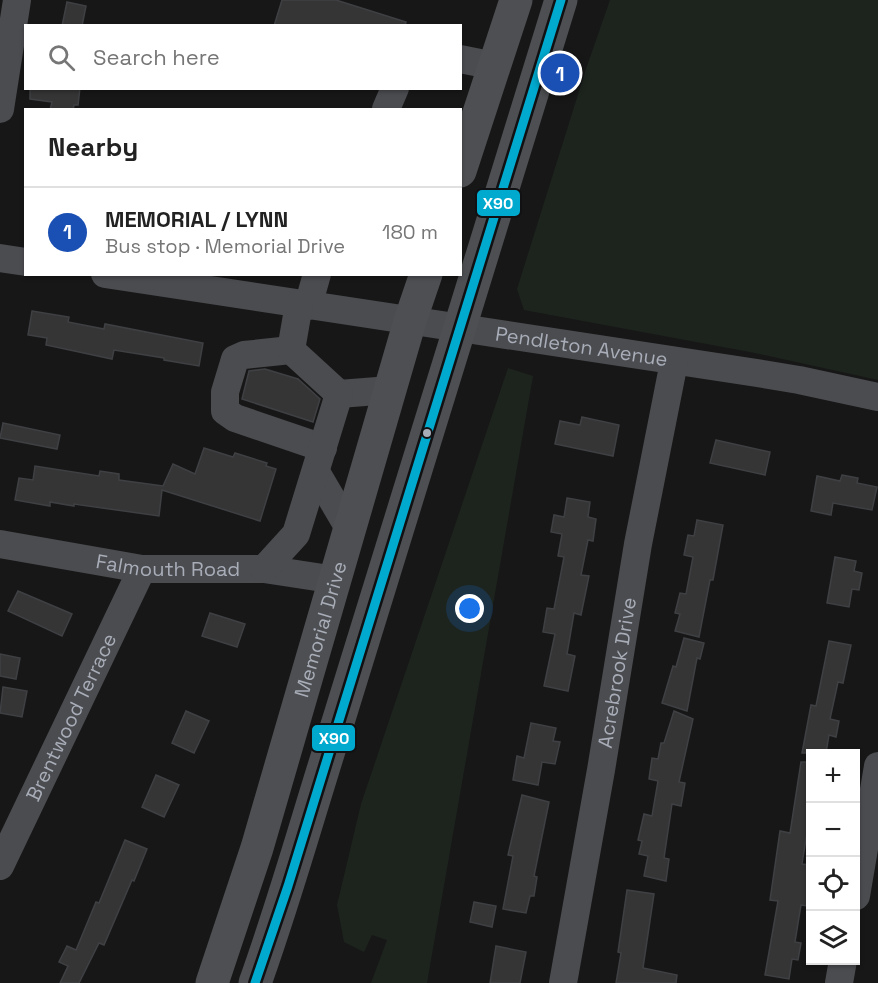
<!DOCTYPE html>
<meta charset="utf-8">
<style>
:root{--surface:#fff;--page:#f2f2f2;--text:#222;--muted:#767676;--line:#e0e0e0;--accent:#757880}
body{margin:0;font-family:"Space Grotesk",sans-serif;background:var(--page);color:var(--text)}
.controls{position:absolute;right:18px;bottom:18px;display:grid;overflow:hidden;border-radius:0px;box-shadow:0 2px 4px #0004}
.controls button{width:54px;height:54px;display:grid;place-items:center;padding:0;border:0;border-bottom:2px solid var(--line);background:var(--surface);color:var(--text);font:30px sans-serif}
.you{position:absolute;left:470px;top:609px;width:21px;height:21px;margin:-15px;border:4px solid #fff;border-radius:50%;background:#1a73e8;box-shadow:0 0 0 9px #1a73e833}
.badge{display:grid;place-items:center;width:39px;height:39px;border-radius:50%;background:var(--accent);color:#fff;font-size:20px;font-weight:700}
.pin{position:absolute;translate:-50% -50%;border:3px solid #fff;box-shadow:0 2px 6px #0006}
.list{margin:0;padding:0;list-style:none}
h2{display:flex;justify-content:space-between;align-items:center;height:78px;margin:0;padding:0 24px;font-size:26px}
h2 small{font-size:20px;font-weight:400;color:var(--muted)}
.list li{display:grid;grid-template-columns:39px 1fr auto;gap:18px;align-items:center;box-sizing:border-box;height:90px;padding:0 24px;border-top:2px solid var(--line)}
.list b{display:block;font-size:22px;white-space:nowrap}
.list p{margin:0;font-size:20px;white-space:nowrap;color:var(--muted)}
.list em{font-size:20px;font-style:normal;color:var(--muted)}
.icon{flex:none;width:33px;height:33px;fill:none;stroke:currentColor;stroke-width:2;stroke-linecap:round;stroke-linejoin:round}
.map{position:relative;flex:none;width:878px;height:983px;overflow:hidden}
.search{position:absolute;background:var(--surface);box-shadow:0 2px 4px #0004;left:24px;top:24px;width:438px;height:66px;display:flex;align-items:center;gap:15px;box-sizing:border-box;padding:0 21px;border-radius:0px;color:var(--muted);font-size:22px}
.panel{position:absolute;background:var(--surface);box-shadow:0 2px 4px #0004;left:24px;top:108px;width:438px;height:168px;border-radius:0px}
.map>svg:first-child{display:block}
</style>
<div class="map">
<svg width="878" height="983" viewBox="0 0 878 983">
<rect width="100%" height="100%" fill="#171717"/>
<g fill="#1d241e">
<polygon points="610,0 878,0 878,380 755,353 524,310 517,289 586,69"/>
<polygon points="508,368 533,376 427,983 371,983 387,940 372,935 364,952 344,942 337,905 361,804"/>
</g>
<g fill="#353536" stroke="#3f4043" stroke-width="1.5">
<polygon points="282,0 336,0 406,22 405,26 274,26"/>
<polygon points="67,2 86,6 82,26 62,26"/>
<polygon points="30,88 80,88 78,105 74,105 73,110 50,110 52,102 30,99"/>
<polygon points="32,311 69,317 68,322 104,329 105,324 203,343 199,366 164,360 164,358 114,350 112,359 46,345 47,338 28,335"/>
<polygon points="265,369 298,379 320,399 313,422 242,399 249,371"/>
<polygon points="582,417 619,425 613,456 555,444 560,421 580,425"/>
<polygon points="3,423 60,435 57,449 0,438"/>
<polygon points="716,440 770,452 765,475 710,463"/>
<polygon points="204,448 233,457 235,453 267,463 266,466 276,469 260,521 162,490 159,516 74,504 74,506 50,502 50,506 15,500 19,478 33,480 35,466 99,476 100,471 119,474 119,480 163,486 173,464 195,474"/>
<polygon points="842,475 858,478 857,483 877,487 872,510 833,503 831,515 811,511 817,476 840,481"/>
<polygon points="567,498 590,502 588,517 596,519 593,541 588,540 581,575 589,576 581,615 574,613 567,654 575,656 568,691 544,686 555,634 543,632 547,608 554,609 564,557 558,556 562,534 551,532 554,515 564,517"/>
<polygon points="697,520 723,525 713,580 710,580 699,637 675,631 680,614 675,613 680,593 686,594 693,557 684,555 688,535 694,536"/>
<polygon points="835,557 856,561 854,571 862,573 859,590 852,589 849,607 827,603"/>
<polygon points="18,591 72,614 62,636 8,611"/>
<polygon points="210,613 245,624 237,647 202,636"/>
<polygon points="684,638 704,643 700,659 697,658 687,711 662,703 673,666 676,667"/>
<polygon points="829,641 851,645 843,683 838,682 830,719 839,721 836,737 829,735 826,753 802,753 811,705 816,706"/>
<polygon points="0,654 20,658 16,679 0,676"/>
<polygon points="3,687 27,691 22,717 0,713"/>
<polygon points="186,711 209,721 194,753 172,743"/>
<polygon points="674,711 693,719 679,782 685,783 681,806 672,804 664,858 669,859 666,881 644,876 648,856 639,854 642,841 638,840 644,814 652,816 658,781 649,779 652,758 658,759 661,743 664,743"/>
<polygon points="531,723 556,728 553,741 560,742 555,764 542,762 538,785 513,780 517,756 524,758"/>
<polygon points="801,762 810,762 810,828 808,827 802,864 810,865 810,889 808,906 801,905 795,942 801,943 798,960 792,959 789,979 765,975 778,901 770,900 780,831 790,833"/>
<polygon points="156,775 179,785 164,817 142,807"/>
<polygon points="522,795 549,802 534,876 537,877 534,896 530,896 526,913 503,909 513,856 508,855"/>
<polygon points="125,840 147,849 134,881 132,880 104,945 99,943 79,983 60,983 68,966 59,962 67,946 76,950 96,902 99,903"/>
<polygon points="627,890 654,894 643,968 677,975 676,983 616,983 621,953 618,952"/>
<polygon points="474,902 496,906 492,927 470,922"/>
<polygon points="496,946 526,952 520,983 490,983"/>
</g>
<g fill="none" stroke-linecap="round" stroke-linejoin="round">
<g stroke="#4b4c50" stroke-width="28">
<polyline points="460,59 495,66"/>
<polyline points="0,109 17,0"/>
<polyline points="386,109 395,88"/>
<polyline points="0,258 26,262"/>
<path id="s1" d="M105,274L757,373L799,380L878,397"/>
<polyline points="308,306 317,274"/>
<polyline points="291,350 244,355 235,359 225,392 225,411 235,418 323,448"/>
<polyline points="339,394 390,390"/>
<polyline points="316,472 350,530"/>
<path id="s2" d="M0,544L142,569H264L336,580"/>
<polyline points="264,569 296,534 339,394 291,350 299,304"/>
<path id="s3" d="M0,866L142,569"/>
<polyline points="856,896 878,766"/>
<path id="s4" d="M563,983L601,770L638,544L674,362"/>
<polyline points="839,983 843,960"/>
</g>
<g stroke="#4d4f52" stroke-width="33">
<polyline points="460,171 516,0"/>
<path id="s5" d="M212,983L257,848L410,321L426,274"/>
<path d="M255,983C286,897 310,809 338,722C414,482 487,241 561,0"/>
</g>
<defs>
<polyline id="bus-1" points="255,983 288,886 561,0"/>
</defs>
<use href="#bus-1" stroke="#111113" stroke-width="14"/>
<use href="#bus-1" stroke="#00a9ce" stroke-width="9"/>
</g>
<circle fill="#a8adb8" stroke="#111113" stroke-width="2" cx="427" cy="433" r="5"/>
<g text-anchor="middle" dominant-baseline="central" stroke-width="4.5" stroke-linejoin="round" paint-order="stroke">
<g font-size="20" fill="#a8adb8" stroke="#111113">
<text stroke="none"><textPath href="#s1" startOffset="482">Pendleton Avenue</textPath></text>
<text stroke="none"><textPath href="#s2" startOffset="170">Falmouth Road</textPath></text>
<text stroke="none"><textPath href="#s5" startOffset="370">Memorial Drive</textPath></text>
<text stroke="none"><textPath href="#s4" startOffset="315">Acrebrook Drive</textPath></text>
<text stroke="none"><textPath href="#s3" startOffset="165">Brentwood Terrace</textPath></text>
</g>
</g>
<g stroke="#111113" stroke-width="2">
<rect x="476" y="189" width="45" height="28" rx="6" fill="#00a9ce"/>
<rect x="311" y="724" width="45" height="28" rx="6" fill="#00a9ce"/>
</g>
<g font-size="16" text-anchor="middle" font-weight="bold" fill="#fff">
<text x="498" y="209">X90</text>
<text x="334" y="744">X90</text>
</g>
</svg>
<div class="controls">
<button>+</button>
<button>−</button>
<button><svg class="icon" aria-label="locate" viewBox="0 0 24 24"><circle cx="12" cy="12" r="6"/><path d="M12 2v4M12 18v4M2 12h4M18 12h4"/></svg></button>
<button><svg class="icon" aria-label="layers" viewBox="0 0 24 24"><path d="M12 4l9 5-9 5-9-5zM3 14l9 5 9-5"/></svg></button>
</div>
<div class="you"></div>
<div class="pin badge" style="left:560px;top:73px;background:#1a4fb4">1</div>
<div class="search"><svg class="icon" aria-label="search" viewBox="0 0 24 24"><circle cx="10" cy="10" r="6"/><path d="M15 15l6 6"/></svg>Search here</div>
<section class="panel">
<h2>Nearby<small></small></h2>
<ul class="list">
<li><span class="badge" style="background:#1a4fb4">1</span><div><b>MEMORIAL / LYNN</b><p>Bus stop · Memorial Drive</p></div><em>180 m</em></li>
</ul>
</section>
</div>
